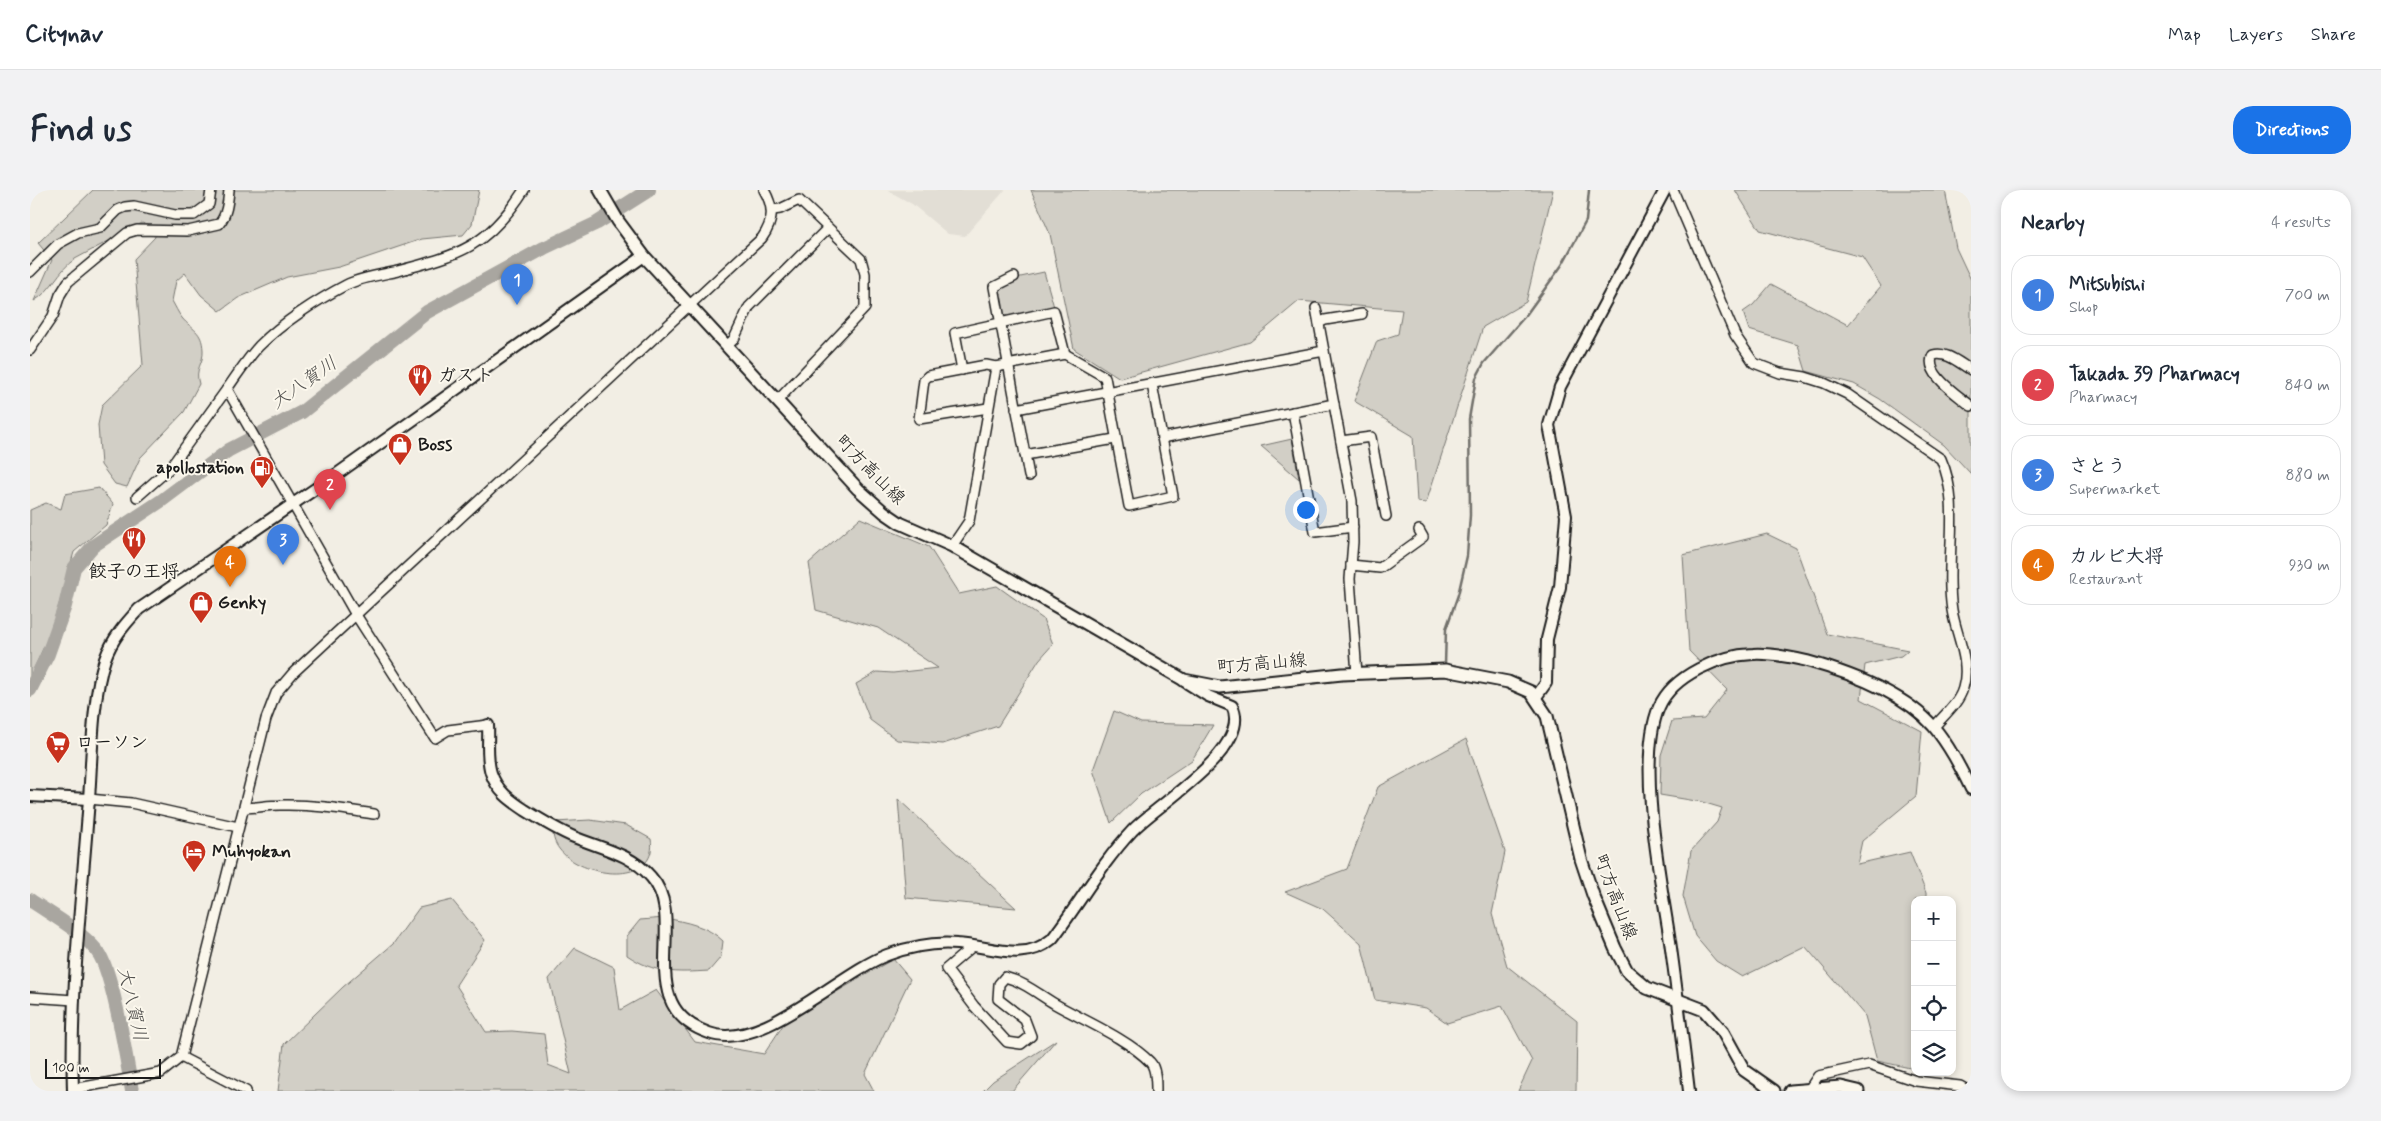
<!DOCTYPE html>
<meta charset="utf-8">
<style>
:root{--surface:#fff;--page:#f2f2f3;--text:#1f2937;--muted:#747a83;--line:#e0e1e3;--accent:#1a73e8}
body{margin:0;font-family:Mynerve,"Klee One",sans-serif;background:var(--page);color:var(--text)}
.controls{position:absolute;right:15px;bottom:15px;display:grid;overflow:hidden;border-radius:10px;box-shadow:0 2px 8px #0003}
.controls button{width:45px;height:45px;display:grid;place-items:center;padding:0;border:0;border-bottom:1px solid var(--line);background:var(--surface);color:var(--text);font:25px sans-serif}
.scale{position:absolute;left:15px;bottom:12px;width:116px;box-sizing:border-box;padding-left:5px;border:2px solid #1c1c1c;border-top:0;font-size:14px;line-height:18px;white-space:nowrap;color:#1c1c1c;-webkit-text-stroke:4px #fbf7ec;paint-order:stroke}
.you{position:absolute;left:1275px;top:319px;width:18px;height:18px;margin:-12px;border:4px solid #fff;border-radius:50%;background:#1a73e8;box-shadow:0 0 0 8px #1a73e833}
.badge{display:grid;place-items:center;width:32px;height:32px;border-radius:50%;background:var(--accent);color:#fff;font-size:16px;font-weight:700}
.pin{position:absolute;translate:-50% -41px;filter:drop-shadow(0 1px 2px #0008)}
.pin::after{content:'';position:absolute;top:26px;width:18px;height:15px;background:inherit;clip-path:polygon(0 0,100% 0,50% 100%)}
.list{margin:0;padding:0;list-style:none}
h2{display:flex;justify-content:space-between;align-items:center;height:65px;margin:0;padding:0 20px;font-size:21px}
h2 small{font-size:16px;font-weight:400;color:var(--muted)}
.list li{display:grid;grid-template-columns:32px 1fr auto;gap:15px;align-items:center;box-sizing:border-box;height:80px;margin:0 10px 10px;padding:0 10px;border:1px solid var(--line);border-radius:20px}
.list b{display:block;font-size:19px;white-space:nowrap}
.list p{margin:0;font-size:16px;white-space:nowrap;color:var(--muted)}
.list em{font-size:16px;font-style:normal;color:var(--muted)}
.icon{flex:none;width:28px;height:28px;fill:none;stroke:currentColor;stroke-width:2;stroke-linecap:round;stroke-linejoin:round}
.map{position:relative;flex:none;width:1941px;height:901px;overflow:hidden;border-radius:20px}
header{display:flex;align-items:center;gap:30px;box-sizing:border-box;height:70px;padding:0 25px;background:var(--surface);border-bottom:1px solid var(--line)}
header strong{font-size:24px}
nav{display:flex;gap:28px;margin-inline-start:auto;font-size:18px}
.intro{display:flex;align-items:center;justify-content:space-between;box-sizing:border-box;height:120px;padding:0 30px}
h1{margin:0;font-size:35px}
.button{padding:12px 22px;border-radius:20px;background:var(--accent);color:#fff;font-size:18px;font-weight:700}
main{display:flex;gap:30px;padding:0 30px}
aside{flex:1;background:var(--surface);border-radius:20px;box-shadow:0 2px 8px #0003}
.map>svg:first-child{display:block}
</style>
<header>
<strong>Citynav</strong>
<nav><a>Map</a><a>Layers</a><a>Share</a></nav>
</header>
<div class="intro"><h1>Find us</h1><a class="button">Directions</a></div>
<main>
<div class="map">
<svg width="1941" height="901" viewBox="0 0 1941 901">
<rect width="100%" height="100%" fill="#f2eee4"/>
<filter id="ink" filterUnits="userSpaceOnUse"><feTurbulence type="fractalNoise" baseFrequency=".02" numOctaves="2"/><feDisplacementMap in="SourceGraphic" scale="10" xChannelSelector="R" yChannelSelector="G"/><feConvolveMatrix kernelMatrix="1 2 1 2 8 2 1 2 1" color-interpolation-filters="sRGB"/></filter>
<g filter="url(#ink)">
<polygon fill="#e2ded5" points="857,0 975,0 935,46 918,44 882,14"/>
<g fill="#d2cfc6" stroke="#777671">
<path d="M63,0H449L442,34L433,45L392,49L309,77L257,87L208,108L190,121L171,105L155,83L146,91L142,111C145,116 148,123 152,128C162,140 172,140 173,160C174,174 164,178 169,194L154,222L110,268L97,297L85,294L71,275L68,235L72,215L113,175L104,69L125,47L123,37L112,33L45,69C28,80 22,101 4,111L22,70L8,53Z"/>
<polygon points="1001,0 1523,0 1496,112 1453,137 1396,313 1387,312 1383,246 1324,211 1347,151 1368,144 1372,120 1269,111 1220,152 1090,188 1044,159 1020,44"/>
<polygon points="1705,0 1915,0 1926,58 1941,90 1941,284 1914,255 1850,209 1824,194 1776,181 1768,155 1719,140 1713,122 1723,115 1741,94 1818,135 1851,96 1832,67 1730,40"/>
<polygon points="1014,82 1024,117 978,128 972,127 968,98 986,88"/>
<polygon points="1262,249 1269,289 1231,256"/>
<polygon points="69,298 83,314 76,335 44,362 22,439 0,487 0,320 16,313 31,319 35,304"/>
<polygon points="830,328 899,357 929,404 967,396 1013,429 1023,454 1009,470 968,536 913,554 867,550 840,530 826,494 847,482 863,483 908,478 848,438 786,420 779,373"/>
<polygon points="1737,344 1766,358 1797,444 1878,460 1871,466 1835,475 1831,509 1892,541 1886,606 1832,651 1827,674 1880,662 1896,703 1896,710 1885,710 1885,879 1847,871 1835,826 1775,756 1712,787 1686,771 1665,746 1653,706 1661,661 1687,632 1692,618 1672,612 1630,605 1631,565 1642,531 1674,529 1697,500 1659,461 1653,365"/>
<polygon points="1084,521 1111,533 1183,535 1162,570 1111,604 1081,633 1063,580"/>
<polygon points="1436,549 1475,662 1462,724 1477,776 1547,831 1546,901 1488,901 1502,871 1472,816 1417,833 1396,818 1345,810 1331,753 1293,719 1255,702 1317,679 1348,597"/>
<polygon points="868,609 986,718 876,708"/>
<path d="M560,630L596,635L621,649C631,709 506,681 525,632Z"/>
<polygon points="422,710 455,750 426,795 456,842 482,841 514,844 518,875 541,884 519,789 545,758 584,777 590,820 626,800 665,852 734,864 755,832 863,769 880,789 835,884 844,901 248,901 254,854 313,797 363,754 389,718"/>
<path d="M635,728C656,732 678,736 693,751L691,767L679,781C646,783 625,784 597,765V746L610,730Z"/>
<polygon points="1026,850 982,901 953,901 963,891"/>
</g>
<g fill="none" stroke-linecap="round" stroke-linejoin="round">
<polyline stroke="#716f6b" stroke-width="2.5" points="1415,475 1416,439 1428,405 1437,366 1440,325 1439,229 1446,188 1454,173 1496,125 1532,75 1556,31 1559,0"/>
<g stroke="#a9a6a0" stroke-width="14">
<polyline points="0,500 18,464 35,416 44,378 63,356 131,311 199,260 272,222 397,122 514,58 567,33 619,0"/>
<path d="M0,710C22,725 50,740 67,761C83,780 97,872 102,901"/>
</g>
<defs>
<g id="minor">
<path d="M1643,0L1705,145L1724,173L1750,183L1775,187L1794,193L1817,204L1911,269C1932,316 1914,370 1922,420C1926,445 1941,472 1933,498C1929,513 1914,525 1904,537"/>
<polyline points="743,20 750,19 769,10 831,69 835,84 835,118 747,211"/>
<polyline points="0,82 28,54 48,43 70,38 88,20 95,17 104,16 145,25 164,25 179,14 181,0"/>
<polyline points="984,87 964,97 999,286"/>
<polyline points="1286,118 1294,161"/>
<polyline points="1289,133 1295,130 1332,124"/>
<polyline points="697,156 704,149 719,117 798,38"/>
<path d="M0,160L23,126L30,105L38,92L97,43L107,40L158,41L189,34C197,25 198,11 199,0"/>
<polyline points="932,180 925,143 1024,121 1035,164"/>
<path d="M1941,180C1929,173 1917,161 1903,165C1893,183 1928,205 1941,216"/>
<polyline points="958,218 889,229 894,190 898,186 956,175 966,177 1035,164 1075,187 1099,316 1143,306 1122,194"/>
<polyline points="986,219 1294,161 1322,311 1323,352 1320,389 1327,484"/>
<polyline points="1263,222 1285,342 1323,337"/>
<polyline points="1132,248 1304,214"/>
<polyline points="1311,251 1341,247 1356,326"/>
<polyline points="995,265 1085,249"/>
<polyline points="107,307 140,278 197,199"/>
<polyline points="922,356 939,331 966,177"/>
<polyline points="1321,375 1350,378 1393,347 1389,340"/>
<path d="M458,535L418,540L405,548L326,425L197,199C207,185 217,169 229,156C252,133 287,110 316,95C330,88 349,85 364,82C428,65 456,59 494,0"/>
<polyline points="59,609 101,613 208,637"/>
<path d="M214,618C226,618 238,615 250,615C282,614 312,619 344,624"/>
<path d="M943,756L916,779L944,816L977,852L991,854L1001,846L995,830L968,809L969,794L975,787C994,792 1008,804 1025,814C1053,830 1098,849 1120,872C1126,878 1126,892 1126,901"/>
<polyline points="0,807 44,810"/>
<polyline points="151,867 216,901"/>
<polyline points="1780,898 1788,886 1839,875 1886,891 1930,896 1939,901"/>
<path d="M43,899L131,883L151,867L236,529L246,503L263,483L732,48C744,31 744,17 734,0"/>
</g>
<g id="tertiary">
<polyline points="1506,507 1516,493 1517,449 1530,397 1536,326 1519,235 1530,197 1635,0"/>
<path d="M458,535C459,552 456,567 461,583C467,601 480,610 495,620C511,630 527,640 544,647C570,658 602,664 621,687C660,730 600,816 679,843C731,862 807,784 857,765C879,757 903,752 927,754C961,756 994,773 1022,749C1049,714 1071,674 1102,641C1125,615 1224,559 1202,516L1178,506L1154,491"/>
<polyline points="0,606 59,609"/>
<path d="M43,901C40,803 52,706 59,609C62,568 62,507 75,469C82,449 95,434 109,419L307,284L614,66"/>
<path d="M1659,901C1653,851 1647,801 1640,751C1631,691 1606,571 1629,517C1643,485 1690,465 1723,464C1741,463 1760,467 1777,471C1820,483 1873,502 1903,536C1919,555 1930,577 1941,599"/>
</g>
<g id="secondary">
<polyline points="570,0 588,31 614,66 828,299 854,322 870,333 922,356 1154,490 1190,497 1312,484 1415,480 1478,492 1501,502 1517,526 1551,669 1563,705 1585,758 1597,781 1617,798 1674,820 1693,842 1714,880 1744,901"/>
<polyline points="1760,901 1811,897 1828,901"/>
</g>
</defs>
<use href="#minor" stroke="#1c1c1c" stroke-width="12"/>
<use href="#tertiary" stroke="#1c1c1c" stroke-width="14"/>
<use href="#secondary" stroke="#1c1c1c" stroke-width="15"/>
<use href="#minor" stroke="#fbf7ec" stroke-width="9"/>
<use href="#tertiary" stroke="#fbf7ec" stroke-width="10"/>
<use href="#secondary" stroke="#fbf7ec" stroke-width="11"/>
</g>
</g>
<defs>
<symbol id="restaurant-pin" viewBox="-11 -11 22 30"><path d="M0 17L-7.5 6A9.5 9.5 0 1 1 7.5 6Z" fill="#c8321e" stroke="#fbf7ec"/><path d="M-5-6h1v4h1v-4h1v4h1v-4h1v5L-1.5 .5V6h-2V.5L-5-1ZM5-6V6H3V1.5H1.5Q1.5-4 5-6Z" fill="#fff"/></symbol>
<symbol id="shop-pin" viewBox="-11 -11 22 30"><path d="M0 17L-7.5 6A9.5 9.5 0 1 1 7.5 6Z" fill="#c8321e" stroke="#fbf7ec"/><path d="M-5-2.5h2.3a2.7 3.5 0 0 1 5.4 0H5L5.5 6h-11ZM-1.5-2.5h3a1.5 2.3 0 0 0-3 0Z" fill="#fff"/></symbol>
<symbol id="fuel-pin" viewBox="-11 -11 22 30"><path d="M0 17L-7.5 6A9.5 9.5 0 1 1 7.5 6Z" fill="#c8321e" stroke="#fbf7ec"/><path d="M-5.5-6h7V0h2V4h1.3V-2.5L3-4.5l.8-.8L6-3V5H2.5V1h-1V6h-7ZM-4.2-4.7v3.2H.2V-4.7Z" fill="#fff"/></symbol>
<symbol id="supermarket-pin" viewBox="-11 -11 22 30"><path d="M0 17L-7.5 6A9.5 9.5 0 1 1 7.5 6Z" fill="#c8321e" stroke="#fbf7ec"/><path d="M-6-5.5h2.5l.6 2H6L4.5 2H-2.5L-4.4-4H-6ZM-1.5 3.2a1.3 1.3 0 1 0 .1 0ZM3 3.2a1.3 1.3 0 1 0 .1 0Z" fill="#fff"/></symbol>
<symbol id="hotel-pin" viewBox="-11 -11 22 30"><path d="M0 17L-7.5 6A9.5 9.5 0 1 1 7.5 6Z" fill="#c8321e" stroke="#fbf7ec"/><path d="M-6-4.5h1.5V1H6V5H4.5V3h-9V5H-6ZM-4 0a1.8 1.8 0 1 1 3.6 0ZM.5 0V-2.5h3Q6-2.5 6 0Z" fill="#fff"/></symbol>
</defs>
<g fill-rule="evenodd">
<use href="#restaurant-pin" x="376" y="172" width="28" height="38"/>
<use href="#shop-pin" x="356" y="241" width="28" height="38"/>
<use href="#fuel-pin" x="218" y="264" width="28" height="38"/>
<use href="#restaurant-pin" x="90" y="335" width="28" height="38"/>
<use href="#shop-pin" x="157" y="399" width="28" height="38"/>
<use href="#supermarket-pin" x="14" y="539" width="28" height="38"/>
<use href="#hotel-pin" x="150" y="648" width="28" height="38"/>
</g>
<g text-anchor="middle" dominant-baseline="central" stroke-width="4" stroke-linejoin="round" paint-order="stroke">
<g font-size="18" font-weight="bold" fill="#1c1c1c" stroke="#fbf7ec" text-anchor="start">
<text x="408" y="186">ガスト</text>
<text x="388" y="255">Boss</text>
<text x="214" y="278" text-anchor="end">apollostation</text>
<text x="104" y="382" text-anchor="middle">餃子の王将</text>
<text x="188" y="413">Genky</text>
<text x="46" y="553">ローソン</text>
<text x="182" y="662">Muhyokan</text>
</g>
<g font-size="18" fill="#1c1c1c" stroke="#fbf7ec">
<text transform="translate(840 280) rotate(45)">町方高山線</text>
<text transform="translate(1232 474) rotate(-5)">町方高山線</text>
<text transform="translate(1585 707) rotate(69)">町方高山線</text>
</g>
<g font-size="19" font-style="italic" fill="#545351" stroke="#fbf7ec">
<text transform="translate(274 193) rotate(-35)">大八賀川</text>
<text transform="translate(102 814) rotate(77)">大八賀川</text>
</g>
</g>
</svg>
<div class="controls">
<button>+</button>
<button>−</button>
<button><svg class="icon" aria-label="locate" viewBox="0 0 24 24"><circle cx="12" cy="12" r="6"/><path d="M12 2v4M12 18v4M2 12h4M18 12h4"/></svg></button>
<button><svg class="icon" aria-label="layers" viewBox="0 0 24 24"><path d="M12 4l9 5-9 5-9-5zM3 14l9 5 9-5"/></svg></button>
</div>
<div class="scale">100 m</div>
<div class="you"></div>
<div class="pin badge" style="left:487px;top:115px;background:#3f7fe0">1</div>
<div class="pin badge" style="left:300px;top:320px;background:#e0444e">2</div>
<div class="pin badge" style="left:253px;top:375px;background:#3f7fe0">3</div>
<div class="pin badge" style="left:200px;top:397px;background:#e8710a">4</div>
</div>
<aside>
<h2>Nearby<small>4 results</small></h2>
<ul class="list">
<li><span class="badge" style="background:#3f7fe0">1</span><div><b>Mitsubishi</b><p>Shop</p></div><em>700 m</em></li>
<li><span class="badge" style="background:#e0444e">2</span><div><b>Takada 39 Pharmacy</b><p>Pharmacy</p></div><em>840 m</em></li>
<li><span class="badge" style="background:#3f7fe0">3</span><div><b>さとう</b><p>Supermarket</p></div><em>880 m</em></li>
<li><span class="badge" style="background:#e8710a">4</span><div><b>カルビ大将</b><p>Restaurant</p></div><em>930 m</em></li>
</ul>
</aside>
</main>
